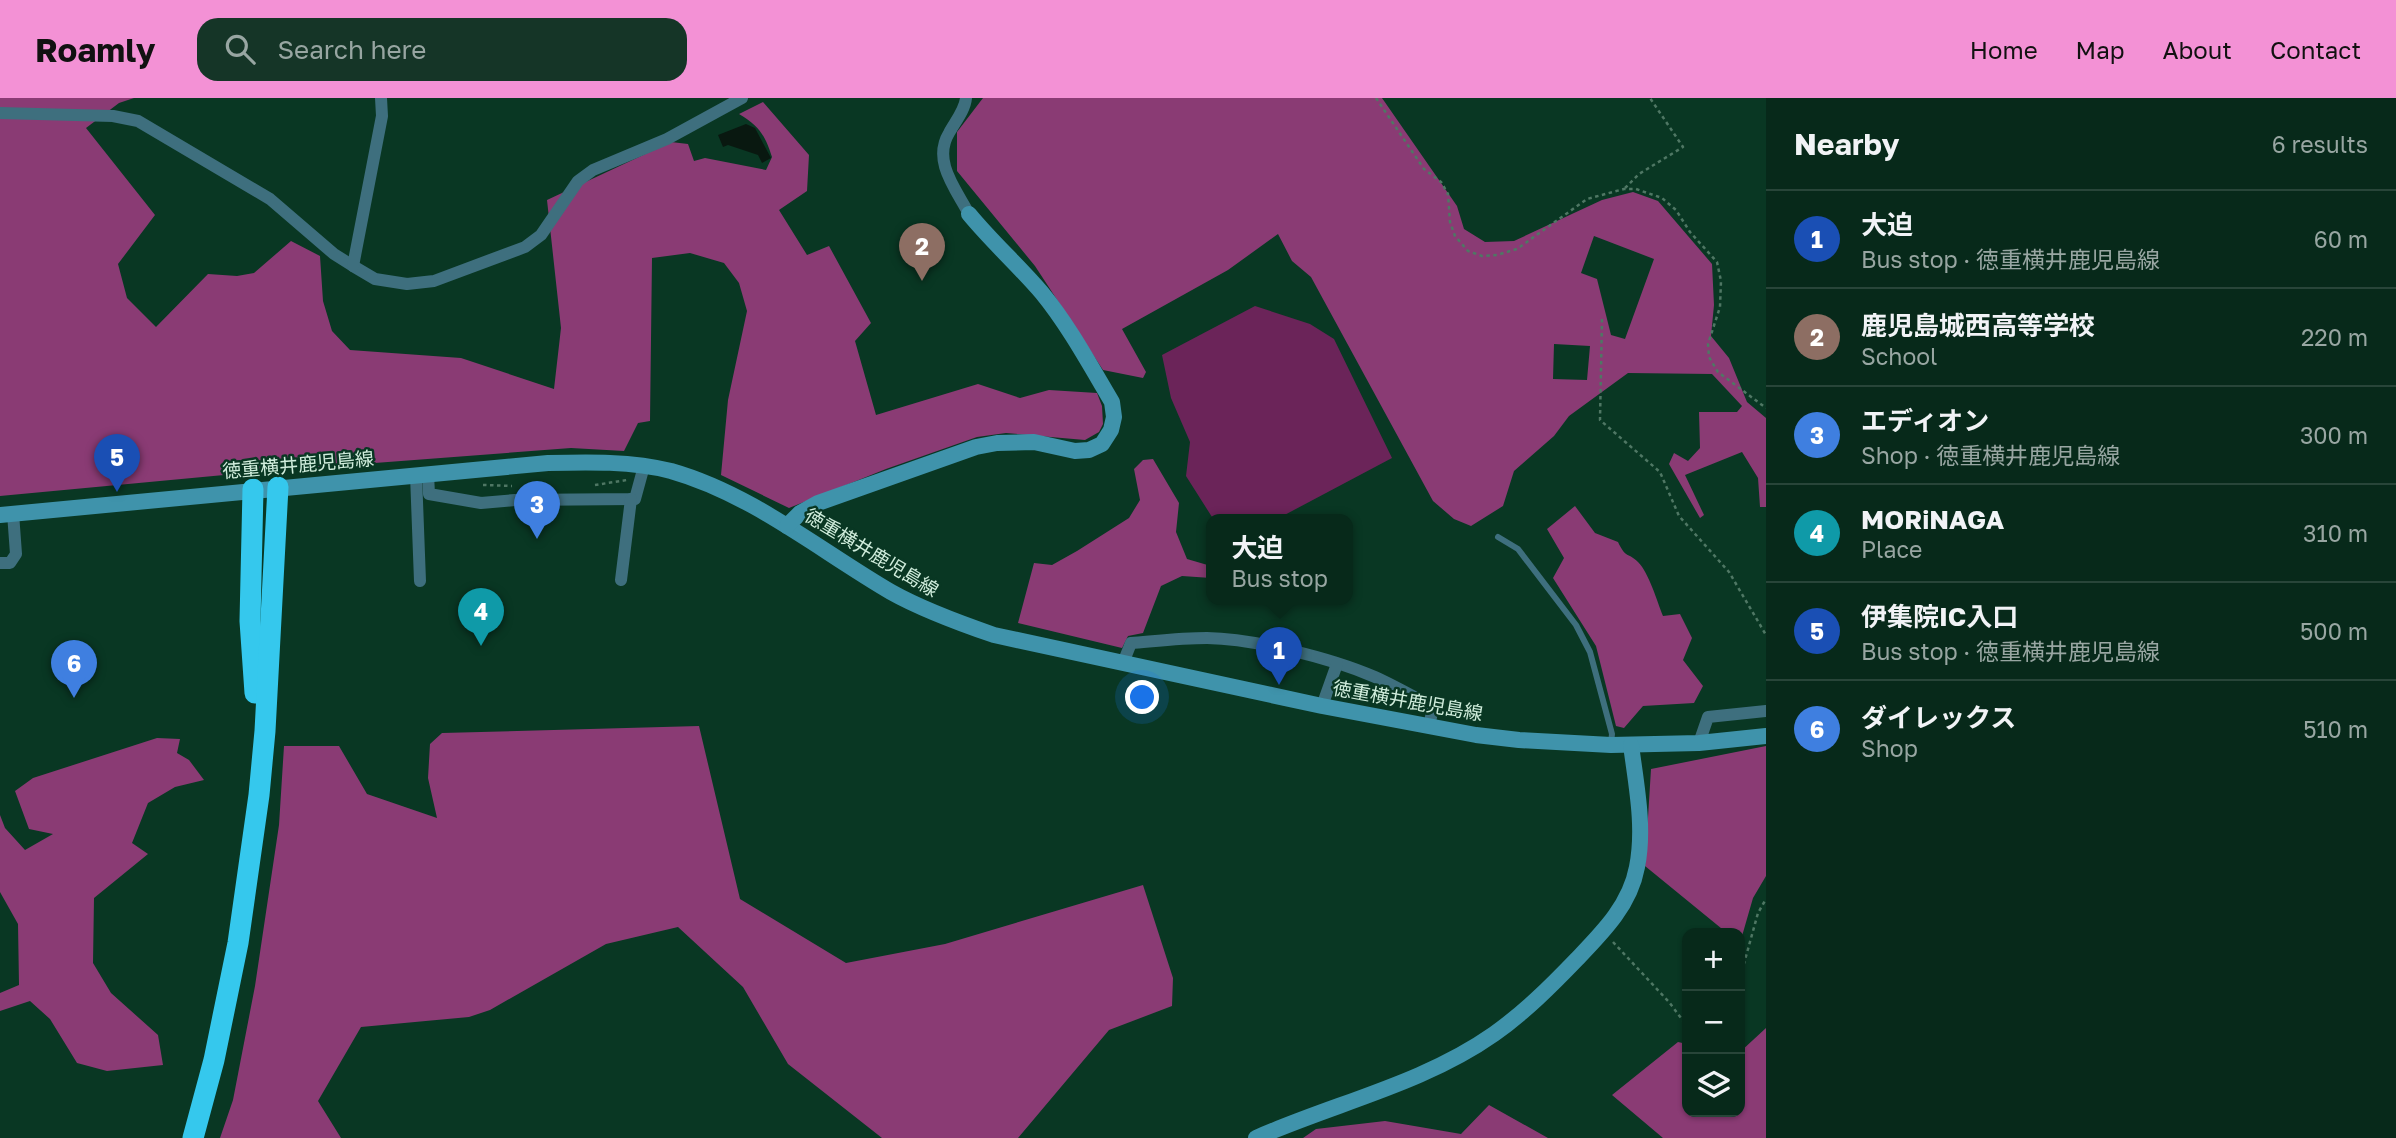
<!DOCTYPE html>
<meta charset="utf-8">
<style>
:root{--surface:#07291a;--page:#153527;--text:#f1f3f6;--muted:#98a6a2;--line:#284539;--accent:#f391d5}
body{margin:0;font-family:"Golos Text","Noto Sans JP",sans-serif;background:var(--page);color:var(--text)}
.controls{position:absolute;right:21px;bottom:21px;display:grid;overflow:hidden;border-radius:14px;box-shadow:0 2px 5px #0004}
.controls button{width:63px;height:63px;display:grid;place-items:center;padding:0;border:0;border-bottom:2px solid var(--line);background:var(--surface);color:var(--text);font:35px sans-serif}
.you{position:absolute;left:1143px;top:600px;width:24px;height:24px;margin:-18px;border:5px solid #fff;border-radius:50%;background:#1a73e8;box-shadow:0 0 0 10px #1a73e833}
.badge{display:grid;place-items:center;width:46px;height:46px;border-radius:50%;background:var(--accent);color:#fff;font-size:23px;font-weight:700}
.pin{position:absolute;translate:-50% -58px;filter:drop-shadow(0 2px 4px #0008)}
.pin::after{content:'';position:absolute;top:37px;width:24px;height:21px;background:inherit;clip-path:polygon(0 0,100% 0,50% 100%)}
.popup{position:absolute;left:1206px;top:416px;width:147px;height:91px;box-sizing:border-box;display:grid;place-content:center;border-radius:14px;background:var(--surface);filter:drop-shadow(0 2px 5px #0005);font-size:23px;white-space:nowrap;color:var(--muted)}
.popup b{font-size:26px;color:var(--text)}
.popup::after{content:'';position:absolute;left:50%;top:100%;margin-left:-14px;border:14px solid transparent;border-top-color:var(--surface)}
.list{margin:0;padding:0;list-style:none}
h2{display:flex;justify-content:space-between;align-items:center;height:91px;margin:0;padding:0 28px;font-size:30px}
h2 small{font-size:23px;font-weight:400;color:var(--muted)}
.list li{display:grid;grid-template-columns:46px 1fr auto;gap:21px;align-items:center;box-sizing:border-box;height:98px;padding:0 28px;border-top:2px solid var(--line)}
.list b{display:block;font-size:26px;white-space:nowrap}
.list p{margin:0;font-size:23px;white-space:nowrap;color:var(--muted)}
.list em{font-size:23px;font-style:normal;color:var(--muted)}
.icon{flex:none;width:38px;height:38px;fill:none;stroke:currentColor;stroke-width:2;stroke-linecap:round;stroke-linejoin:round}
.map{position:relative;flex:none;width:1766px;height:1040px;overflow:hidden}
header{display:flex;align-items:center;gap:42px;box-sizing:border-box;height:98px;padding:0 35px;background:var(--accent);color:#111}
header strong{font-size:33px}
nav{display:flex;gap:38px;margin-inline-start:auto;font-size:24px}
.search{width:490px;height:63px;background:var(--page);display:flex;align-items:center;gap:18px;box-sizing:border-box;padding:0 24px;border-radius:21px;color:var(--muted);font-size:26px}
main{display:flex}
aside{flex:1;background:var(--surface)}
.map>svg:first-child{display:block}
</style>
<header>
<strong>Roamly</strong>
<div class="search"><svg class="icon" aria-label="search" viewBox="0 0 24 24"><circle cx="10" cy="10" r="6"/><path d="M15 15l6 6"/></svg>Search here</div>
<nav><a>Home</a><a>Map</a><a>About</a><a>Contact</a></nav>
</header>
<main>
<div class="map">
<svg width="1766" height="1040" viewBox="0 0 1766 1040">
<rect width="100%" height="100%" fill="#093723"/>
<polygon fill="#6b2459" points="1255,208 1310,226 1334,241 1392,360 1277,421 1215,421 1212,419 1186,378 1190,344 1171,300 1162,257"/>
<g fill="#8a3b74" fill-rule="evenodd">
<path d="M0,0H134L119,5L86,30L155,117L118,166L127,200L156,229L208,176L237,178L254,175L291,143L320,158L323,203L332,233L350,252L461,260L554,291L561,230L547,102L671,44L688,46L694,63L705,60L766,72L772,59C765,37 759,28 739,16L763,4L809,57L807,93L779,112L807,157L829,148L871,225L855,243L876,317L978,286L1020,300L1049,292L1097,295L1102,308L1103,326L1099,334L1085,342L1006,335L977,339L886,371L789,410L721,377L728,302L747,213L739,185L724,165L690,155L652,160L650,323L638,325L624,353L571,350L256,374L0,398Z"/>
<path d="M983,0H1382L1457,108L1464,131L1485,144L1514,143L1602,102L1633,94L1658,103L1712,166L1714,207L1711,238L1729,260L1747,304L1766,320V409H1760L1758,380L1742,354L1685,377L1704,417L1700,420L1669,366L1674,355L1688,363L1700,350L1699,314H1737L1742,308L1712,276L1628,275L1569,318L1554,338L1514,373L1503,408L1471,428L1454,421L1433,403L1311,179L1292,163L1278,136L1228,172L1122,231L1146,274L1143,280L1103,272L1035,168L957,73V34ZM1594,138L1654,161L1625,241L1611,237L1597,181L1581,175ZM1554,246L1590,248L1587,282L1553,281Z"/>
<polygon points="1153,361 1179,405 1176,434 1187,461 1211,468 1211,480 1182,478 1161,488 1143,535 1128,538 1122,550 1018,525 1034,465 1052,467 1077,453 1129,420 1140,402 1134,371 1143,362"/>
<path d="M1575,408L1595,435L1618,444C1626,461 1628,454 1638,464C1649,475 1657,503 1663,518L1680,516L1692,540L1683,562L1703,588L1694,605L1643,608L1624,630L1616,628L1596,548L1553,480L1564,460L1547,431Z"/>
<polygon points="699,628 740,801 846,865 945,846 1143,787 1173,880 1172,908 1109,932 1018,1040 882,1040 788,966 743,889 678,829 606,846 490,912 469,919 361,929 318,1003 341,1040 220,1040 233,1002 255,888 279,727 284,648 339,648 367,696 437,720 428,680 430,646 442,635"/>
<polygon points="157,640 180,641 177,655 189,662 204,682 175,689 148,705 132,745 148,756 94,800 93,865 111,895 158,937 163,967 107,973 77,965 50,921 30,903 0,913 0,895 19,887 18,826 0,794 0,717 5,730 25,752 53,736 29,731 15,693 33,680"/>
<polygon points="1766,648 1766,778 1753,800 1740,845 1740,835 1727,835 1645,768 1651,671"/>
<polygon points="1766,930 1766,1040 1663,1040 1612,997 1678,944 1687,946 1687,1014 1740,1014 1740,954"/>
<polygon points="1489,1007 1548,1040 1303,1040 1316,1031 1385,1023 1461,1036"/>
</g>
<polygon fill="#091810" points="746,26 755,30 771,60 762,65 758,57 728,47 723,49 718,37"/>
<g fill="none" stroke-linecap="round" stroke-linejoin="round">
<g stroke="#4f7764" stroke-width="2.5" stroke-dasharray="3.5 3.5" stroke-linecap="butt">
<polyline points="1376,0 1424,71 1441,84 1448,96 1450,124 1455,138 1468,153 1482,158 1497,157 1517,151 1587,101 1624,91 1636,91 1662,100 1676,112 1690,134 1717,164 1721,183 1720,209 1708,246 1709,259 1718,274 1766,310"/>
<polyline points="1625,90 1639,76 1683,49 1650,0"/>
<polyline points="1602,221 1600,322 1660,374 1679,418 1729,474 1766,537"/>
<polyline points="483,387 512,388"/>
<polyline points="595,387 627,382"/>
<polyline points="1613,844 1669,904 1687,928"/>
<polyline points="1740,880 1758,815 1766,801"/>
</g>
<polyline stroke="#3e6f7e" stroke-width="6" points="1498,439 1518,451 1576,527 1590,554 1612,636 1611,645"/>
<g stroke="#3e6f7e" stroke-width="12">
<path d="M966,0C965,12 955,24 949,35C932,63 956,91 969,116"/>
<polyline points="0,15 113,18 138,23 270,101 334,156 353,168 375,181 407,186 434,183 525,149 541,137 578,83 593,72 667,41 742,0"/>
<polyline points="353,168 382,18 381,0"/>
<polyline points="428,376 429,396 481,405 515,402 635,401 644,368"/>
<polyline points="416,377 420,483"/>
<polyline points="0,465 10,465 16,456 13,415"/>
<polyline points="621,482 631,401"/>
<path d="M1123,565L1131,545C1156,543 1182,540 1207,540C1255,541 1331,560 1375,579C1395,588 1414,599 1433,609L1429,629"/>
<polyline points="1322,608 1337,566"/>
<polyline points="1699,645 1708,619 1766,613"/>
</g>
<g stroke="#3f93ab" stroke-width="16">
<path d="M0,417L548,365C588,364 632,363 671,373C752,396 819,452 891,494C923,512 959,525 994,537L1322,608L1476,637L1519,642L1611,647L1699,645L1766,638"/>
<path d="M787,428L800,415L818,405L976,349L997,345L1034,344L1075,353L1089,352L1102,346L1111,332L1114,319L1112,304C1090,267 1069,228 1042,195C1019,168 992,144 969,116"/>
<path d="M1256,1040C1335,1005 1423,986 1494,936C1525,914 1551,888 1577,861C1603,834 1630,807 1637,769C1645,729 1636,686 1631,647"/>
</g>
<g stroke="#35c8ed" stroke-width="21">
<polyline points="253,391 250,523 255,595"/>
<polyline points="193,1040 214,962 238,845 259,697 265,633 278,389"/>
</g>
</g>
<g text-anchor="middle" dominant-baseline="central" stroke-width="5" stroke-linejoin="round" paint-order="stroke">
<g font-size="19" fill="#d0eddc" stroke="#093723">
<text transform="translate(298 366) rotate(-5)">徳重横井鹿児島線</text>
<text transform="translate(872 454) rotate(31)">徳重横井鹿児島線</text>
<text transform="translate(1408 602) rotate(10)">徳重横井鹿児島線</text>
</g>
</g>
</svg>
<div class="controls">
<button>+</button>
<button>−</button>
<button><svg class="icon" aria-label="layers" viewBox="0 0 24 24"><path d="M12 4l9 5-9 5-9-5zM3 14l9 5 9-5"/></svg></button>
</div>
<div class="you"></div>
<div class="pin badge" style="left:1279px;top:587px;background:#1a4fb4">1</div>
<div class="popup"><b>大迫</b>Bus stop</div>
<div class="pin badge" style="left:922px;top:183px;background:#8d6e63">2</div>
<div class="pin badge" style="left:537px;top:441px;background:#3f7fe0">3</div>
<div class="pin badge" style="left:481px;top:548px;background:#0f9aa8">4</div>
<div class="pin badge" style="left:117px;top:394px;background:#1a4fb4">5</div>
<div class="pin badge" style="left:74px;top:600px;background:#3f7fe0">6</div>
</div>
<aside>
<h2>Nearby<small>6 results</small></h2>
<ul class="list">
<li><span class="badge" style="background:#1a4fb4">1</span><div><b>大迫</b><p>Bus stop · 徳重横井鹿児島線</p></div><em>60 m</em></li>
<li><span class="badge" style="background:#8d6e63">2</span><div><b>鹿児島城西高等学校</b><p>School</p></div><em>220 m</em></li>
<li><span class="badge" style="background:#3f7fe0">3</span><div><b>エディオン</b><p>Shop · 徳重横井鹿児島線</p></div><em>300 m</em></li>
<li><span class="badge" style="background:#0f9aa8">4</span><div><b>MORiNAGA</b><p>Place</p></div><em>310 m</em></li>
<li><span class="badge" style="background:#1a4fb4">5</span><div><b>伊集院IC入口</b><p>Bus stop · 徳重横井鹿児島線</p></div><em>500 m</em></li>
<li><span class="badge" style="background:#3f7fe0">6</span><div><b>ダイレックス</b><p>Shop</p></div><em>510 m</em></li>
</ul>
</aside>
</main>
